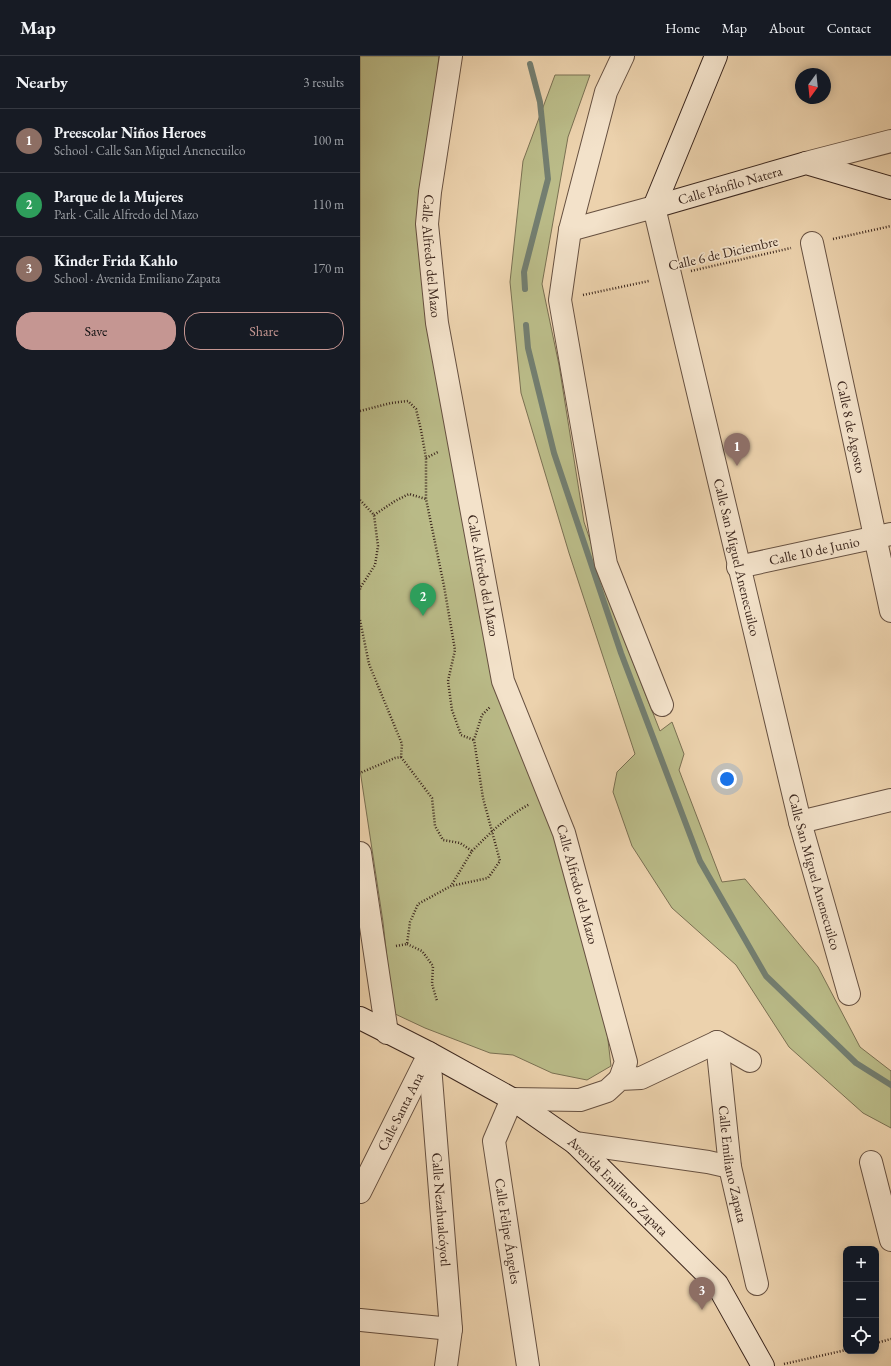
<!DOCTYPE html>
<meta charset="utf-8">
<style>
:root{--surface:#171b24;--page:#242831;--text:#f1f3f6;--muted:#9ea1a6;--line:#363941;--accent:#c59692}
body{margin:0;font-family:"EB Garamond",serif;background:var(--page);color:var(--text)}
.controls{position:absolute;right:12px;bottom:12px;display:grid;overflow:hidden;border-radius:8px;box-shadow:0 2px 10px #0003}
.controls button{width:36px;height:36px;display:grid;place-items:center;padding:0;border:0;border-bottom:1px solid var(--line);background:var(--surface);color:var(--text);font:20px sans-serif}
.compass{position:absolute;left:435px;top:12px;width:36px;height:36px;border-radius:50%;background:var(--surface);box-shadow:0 2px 10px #0003;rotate:195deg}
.you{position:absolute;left:367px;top:723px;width:14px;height:14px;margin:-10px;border:3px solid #fff;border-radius:50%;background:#1a73e8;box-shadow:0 0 0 6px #1a73e833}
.badge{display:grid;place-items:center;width:26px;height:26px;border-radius:50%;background:var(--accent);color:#fff;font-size:13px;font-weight:700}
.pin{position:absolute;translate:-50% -33px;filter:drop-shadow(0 1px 2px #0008)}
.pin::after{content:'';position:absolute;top:21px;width:14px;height:12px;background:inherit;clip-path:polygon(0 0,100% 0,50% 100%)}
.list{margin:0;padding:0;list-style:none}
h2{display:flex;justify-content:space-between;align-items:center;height:52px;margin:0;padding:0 16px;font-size:17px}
h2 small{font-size:13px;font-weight:400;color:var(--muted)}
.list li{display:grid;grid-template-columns:26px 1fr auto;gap:12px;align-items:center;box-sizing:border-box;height:64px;padding:0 16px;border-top:1px solid var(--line)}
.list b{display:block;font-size:15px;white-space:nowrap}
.list p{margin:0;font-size:13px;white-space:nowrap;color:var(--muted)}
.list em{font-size:13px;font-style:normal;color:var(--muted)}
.actions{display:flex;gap:8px;padding:12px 16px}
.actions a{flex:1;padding:9px 0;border:1px solid var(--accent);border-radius:16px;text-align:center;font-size:14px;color:var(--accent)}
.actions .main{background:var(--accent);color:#111}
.icon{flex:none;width:22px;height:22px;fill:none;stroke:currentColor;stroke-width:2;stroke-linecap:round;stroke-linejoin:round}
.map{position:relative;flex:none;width:531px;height:1310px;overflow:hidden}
header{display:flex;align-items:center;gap:24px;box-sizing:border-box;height:56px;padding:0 20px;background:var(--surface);border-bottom:1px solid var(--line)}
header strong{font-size:19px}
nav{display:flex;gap:22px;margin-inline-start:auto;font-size:14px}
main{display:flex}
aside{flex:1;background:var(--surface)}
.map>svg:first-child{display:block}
</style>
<header>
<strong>Map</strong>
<nav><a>Home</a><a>Map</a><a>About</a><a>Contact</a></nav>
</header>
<main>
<aside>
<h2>Nearby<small>3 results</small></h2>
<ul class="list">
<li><span class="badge" style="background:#8d6e63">1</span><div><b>Preescolar Niños Heroes</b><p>School · Calle San Miguel Anenecuilco</p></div><em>100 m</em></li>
<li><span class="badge" style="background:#2e9e5b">2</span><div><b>Parque de la Mujeres</b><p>Park · Calle Alfredo del Mazo</p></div><em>110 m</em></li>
<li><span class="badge" style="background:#8d6e63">3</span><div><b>Kinder Frida Kahlo</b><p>School · Avenida Emiliano Zapata</p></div><em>170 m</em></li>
</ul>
<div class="actions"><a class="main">Save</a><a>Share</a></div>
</aside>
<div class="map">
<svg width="531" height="1310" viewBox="0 0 531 1310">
<rect width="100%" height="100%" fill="#ecd2ad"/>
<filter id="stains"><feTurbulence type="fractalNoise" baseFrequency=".005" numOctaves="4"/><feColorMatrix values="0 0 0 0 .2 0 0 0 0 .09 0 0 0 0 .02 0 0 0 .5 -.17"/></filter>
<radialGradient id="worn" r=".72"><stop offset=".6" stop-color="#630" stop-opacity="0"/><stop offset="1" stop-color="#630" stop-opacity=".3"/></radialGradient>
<g fill="#babb88" stroke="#7a7052">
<polygon points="0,0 79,0 63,152 115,497 243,941 251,1010 227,1024 192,1017 153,999 130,997 65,972 33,957 23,866 0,714"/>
<polygon points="195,19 230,19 208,81 182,228 199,309 224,466 260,573 300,675 312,666 324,698 319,714 362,826 385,823 458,911 500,991 531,1015 531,1072 503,1057 429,991 376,909 312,852 272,790 253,736 257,716 275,698 209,497 161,337 150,226 163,105"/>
</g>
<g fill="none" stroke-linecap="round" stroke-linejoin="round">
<g stroke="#737e70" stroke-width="6">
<polyline points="165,233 164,216 188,123 180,46 170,8"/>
<polyline points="166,269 168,292 194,397 261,597 340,805 406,920 496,1007 531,1029"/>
</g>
<defs>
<g id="street">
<path id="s1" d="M91,0L70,136L67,168L77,267L143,625L204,777L266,1006L260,1023"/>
<polyline points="263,0 246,36 210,174 200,244 246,508 302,649"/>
<polyline points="446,107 531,85"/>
<path id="s2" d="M210,174L294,151L440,766L489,938"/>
<path id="s3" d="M452,187L531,555"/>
<path id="s4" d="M378,511L531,478"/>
<polyline points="440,766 531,744"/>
<polyline points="0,797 27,977"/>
<path id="s5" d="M357,986L370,1111L397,1228"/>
<path id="s6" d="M69,997L91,1273L86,1310"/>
<polyline points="215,1087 348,1106 370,1111"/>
<polyline points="511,1106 531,1184"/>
<path id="s7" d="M0,1136L69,998"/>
<polyline points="0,1264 91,1273"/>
<polyline points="168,1310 134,1085 152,1043 220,1044 247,1035 260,1023 281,1022 357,986 390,1005"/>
</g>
<g id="secondary">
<path id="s8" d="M294,151L446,107L531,132"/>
<polyline points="294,151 356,0"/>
<path id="s9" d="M0,962L69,997L152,1043L215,1087L357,1228L403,1310"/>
</g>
</defs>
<use href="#street" stroke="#675141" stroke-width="24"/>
<use href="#secondary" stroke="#3b261d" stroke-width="24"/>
<g stroke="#3b261d" stroke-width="2.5" stroke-dasharray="1 2" stroke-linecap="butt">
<polyline points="473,183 531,170"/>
<polyline points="331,215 431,192"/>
<polyline points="223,239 289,225"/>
<polyline points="0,355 31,347 48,345 56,353 61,374 66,402 66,443 84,530 95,594 88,625 92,654 101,679 114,684"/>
<polyline points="66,402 78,396"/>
<polyline points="0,444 14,459 18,490 15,509 0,532 0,535"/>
<polyline points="14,459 35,445 49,438 66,443"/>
<polyline points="0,564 9,608 42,688 41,701 35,702 0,717"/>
<polyline points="41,701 72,742 75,770 83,784 100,787 112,795 91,830"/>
<path d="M112,795C130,777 147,760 170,748"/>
<polyline points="47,888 62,895 73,910 72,928 77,945"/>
<polyline points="36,890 47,888 50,866 58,848 91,830 128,822 140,805 123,742 114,684 122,659 130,651"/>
<polyline points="516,1287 531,1283"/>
<polyline points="424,1308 486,1294"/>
</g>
<use href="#street" stroke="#f3e2ca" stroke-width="22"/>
<use href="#secondary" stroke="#f3e2ca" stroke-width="22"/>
</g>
<g text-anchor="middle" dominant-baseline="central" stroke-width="3.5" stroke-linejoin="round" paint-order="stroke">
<g font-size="14" fill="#3b261d" stroke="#f3e2ca">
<text stroke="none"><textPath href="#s8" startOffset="79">Calle Pánfilo Natera</textPath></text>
<text transform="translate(363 197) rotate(-13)">Calle 6 de Diciembre</text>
<text stroke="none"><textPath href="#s1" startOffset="202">Calle Alfredo del Mazo</textPath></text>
<text stroke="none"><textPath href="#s3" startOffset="188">Calle 8 de Agosto</textPath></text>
<text stroke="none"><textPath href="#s4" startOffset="78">Calle 10 de Junio</textPath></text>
<text stroke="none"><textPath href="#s2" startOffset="447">Calle San Miguel Anenecuilco</textPath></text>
<text stroke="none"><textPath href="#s1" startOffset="526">Calle Alfredo del Mazo</textPath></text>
<text stroke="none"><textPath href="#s2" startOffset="771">Calle San Miguel Anenecuilco</textPath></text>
<text stroke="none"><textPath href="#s1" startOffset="850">Calle Alfredo del Mazo</textPath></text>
<text stroke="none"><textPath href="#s7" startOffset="90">Calle Santa Ana</textPath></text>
<text stroke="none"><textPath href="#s5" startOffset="123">Calle Emiliano Zapata</textPath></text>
<text stroke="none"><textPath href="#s9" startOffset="310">Avenida Emiliano Zapata</textPath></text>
<text stroke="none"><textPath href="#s6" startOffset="157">Calle Nezahualcóyotl</textPath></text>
<text transform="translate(148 1175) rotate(81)">Calle Felipe Ángeles</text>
</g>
</g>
<rect width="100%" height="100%" filter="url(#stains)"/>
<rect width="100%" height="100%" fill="url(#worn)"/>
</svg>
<div class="controls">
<button>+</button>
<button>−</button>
<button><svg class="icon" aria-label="locate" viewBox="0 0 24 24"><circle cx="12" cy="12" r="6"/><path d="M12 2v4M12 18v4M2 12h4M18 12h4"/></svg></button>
</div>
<svg class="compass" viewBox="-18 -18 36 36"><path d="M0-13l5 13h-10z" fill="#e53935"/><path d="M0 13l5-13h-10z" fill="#9ea1a6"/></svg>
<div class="you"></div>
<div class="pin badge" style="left:377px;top:410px;background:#8d6e63">1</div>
<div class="pin badge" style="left:63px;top:560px;background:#2e9e5b">2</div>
<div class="pin badge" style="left:342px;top:1254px;background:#8d6e63">3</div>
</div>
</main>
